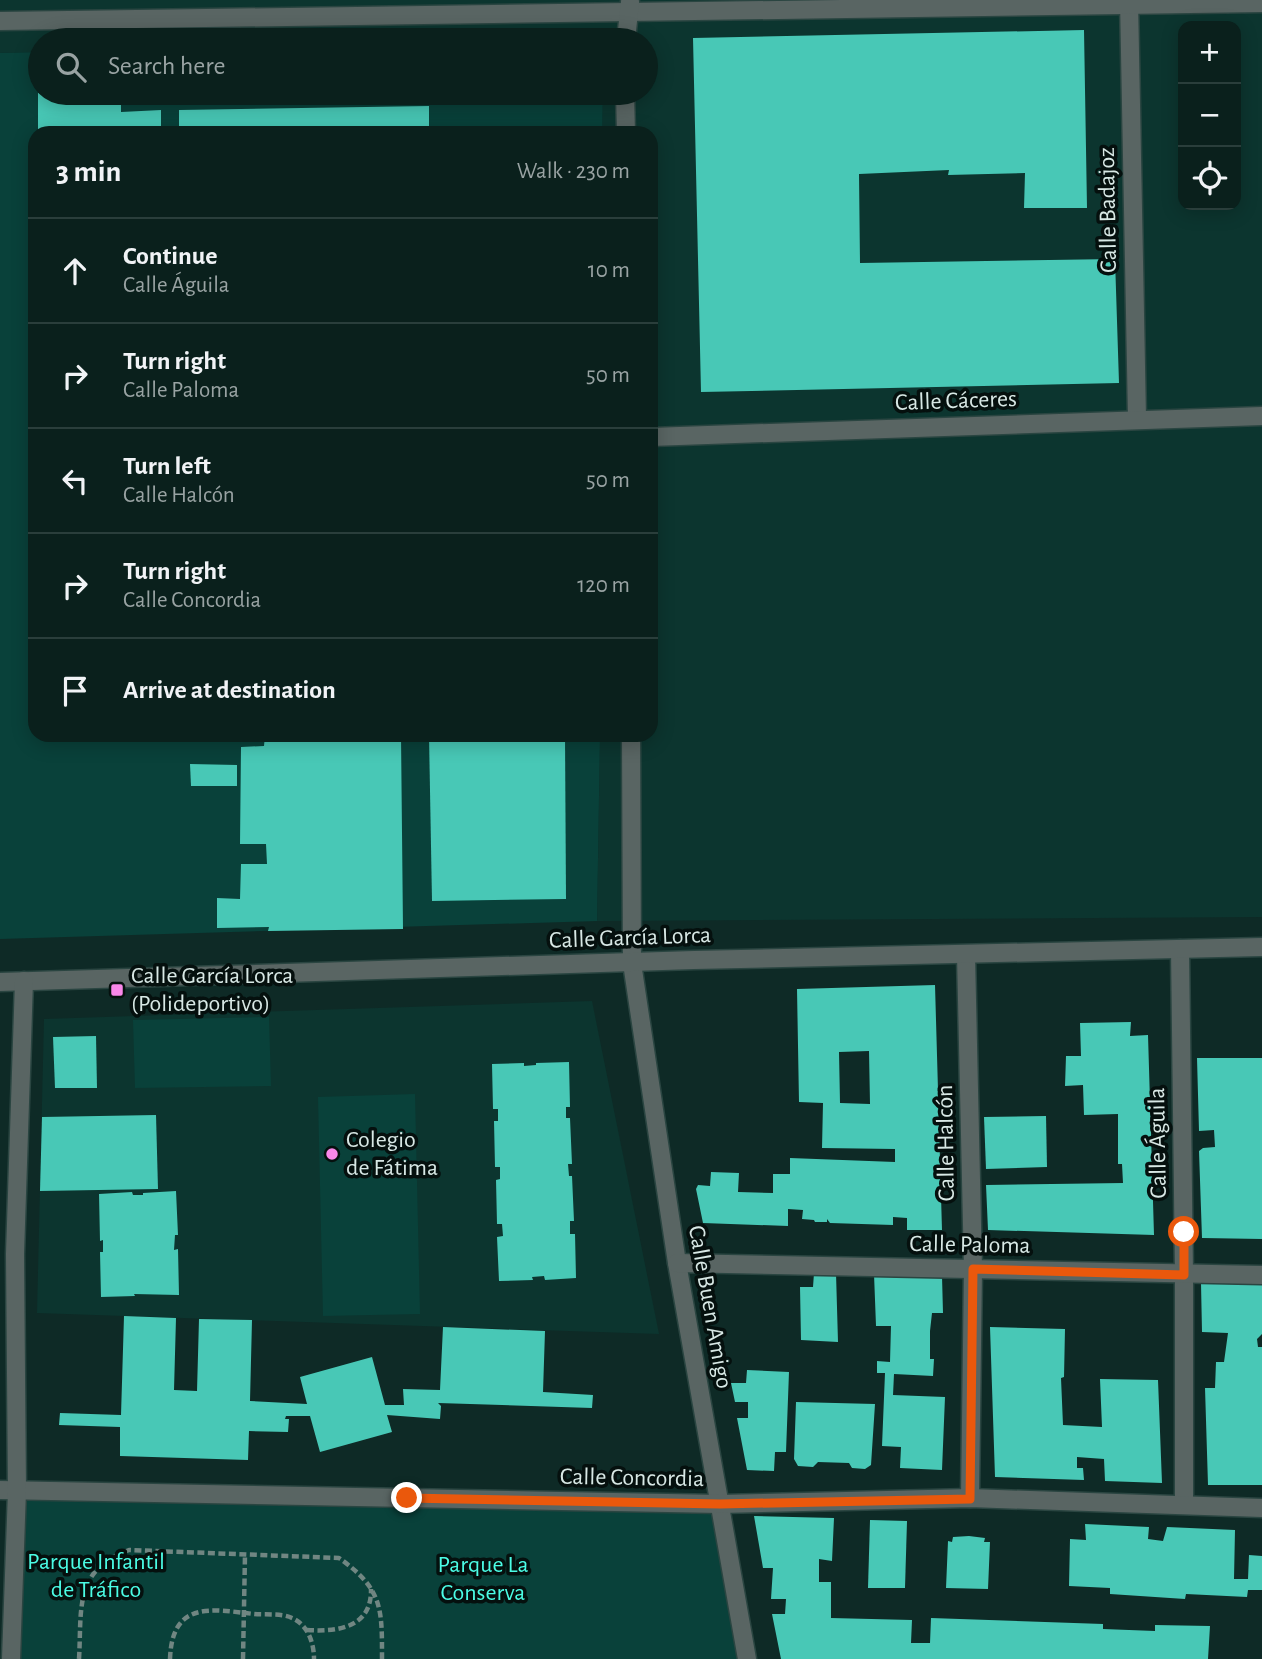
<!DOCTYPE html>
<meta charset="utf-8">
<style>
:root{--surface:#0a201c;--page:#182d29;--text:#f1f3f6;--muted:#99a3a3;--line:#2a3e3b}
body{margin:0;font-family:"Alegreya Sans",sans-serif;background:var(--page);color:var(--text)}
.controls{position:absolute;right:21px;top:21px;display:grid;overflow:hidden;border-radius:14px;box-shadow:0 4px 18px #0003}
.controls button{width:63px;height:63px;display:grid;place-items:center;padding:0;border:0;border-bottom:2px solid var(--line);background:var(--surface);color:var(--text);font:35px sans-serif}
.stop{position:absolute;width:21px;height:21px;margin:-16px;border:5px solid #ea580c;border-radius:50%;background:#fff}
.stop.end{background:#ea580c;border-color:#fff;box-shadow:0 2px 7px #0008}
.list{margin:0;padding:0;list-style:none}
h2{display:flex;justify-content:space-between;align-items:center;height:91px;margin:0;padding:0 28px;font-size:30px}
h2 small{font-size:23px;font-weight:400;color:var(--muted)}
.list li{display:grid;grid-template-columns:46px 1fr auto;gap:21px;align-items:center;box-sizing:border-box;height:105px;padding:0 28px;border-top:2px solid var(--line)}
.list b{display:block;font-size:26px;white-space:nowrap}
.list p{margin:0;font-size:23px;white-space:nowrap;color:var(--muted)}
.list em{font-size:23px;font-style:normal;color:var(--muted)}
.icon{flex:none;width:38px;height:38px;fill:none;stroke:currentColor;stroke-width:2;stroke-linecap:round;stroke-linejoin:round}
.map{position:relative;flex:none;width:1262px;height:1659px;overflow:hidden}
.search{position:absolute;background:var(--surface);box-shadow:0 4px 18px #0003;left:28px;top:28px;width:630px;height:77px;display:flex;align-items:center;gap:18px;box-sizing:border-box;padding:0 24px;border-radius:38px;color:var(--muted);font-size:26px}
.panel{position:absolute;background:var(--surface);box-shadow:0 4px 18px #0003;left:28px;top:126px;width:630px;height:616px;border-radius:21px}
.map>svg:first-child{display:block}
</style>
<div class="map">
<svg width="1262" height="1659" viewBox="0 0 1262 1659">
<rect width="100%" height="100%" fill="#0e2a26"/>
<g fill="#0c352f" fill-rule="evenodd">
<path d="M0,0H1262V917L597,921L600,735H651V133H602V123L603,93H646V40H40V52L0,53ZM1183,26H1236V205H1183Z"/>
<polygon points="592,1001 659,1334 37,1313 44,1019"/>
</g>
<g fill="#09413a">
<polygon points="40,52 40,93 603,93 602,133 35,133 35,735 600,735 597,921 0,939 0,53"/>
<polygon points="269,1017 271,1086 135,1088 133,1020"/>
<polygon points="415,1094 420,1314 323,1316 318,1097"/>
<polygon points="17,1491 720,1504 747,1659 8,1659"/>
</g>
<g fill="#48c8b6" fill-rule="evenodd">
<polygon points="1084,30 1087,208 1024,208 1025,173 948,175 949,170 859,174 860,263 1115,259 1119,383 701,392 693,38"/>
<polygon points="38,93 121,93 121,112 161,110 161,133 38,133"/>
<polygon points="429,106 429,133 179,133 179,110"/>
<polygon points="265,735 401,735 403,929 268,931 269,927 217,928 217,898 240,899 241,864 267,864 266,844 240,844 241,747 264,746"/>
<polygon points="429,735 565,735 566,899 432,901"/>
<polygon points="190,764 237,765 237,786 191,786"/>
<path d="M935,985L942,1230H907V1218L893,1217V1225L830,1223L827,1219V1222H815L814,1220L802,1219L803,1210L788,1209V1226L703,1223L696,1189L698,1185L710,1186L711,1172L739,1173L738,1192L773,1193V1174H790V1158L895,1162V1149L822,1148L823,1103L799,1102L797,989ZM869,1051L870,1104L840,1103L839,1052Z"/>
<polygon points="1131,1022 1130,1036 1148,1035 1154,1235 988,1230 986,1185 1123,1183 1122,1164 1118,1164 1118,1114 1084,1115 1083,1085 1065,1086 1066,1056 1081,1056 1080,1023"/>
<polygon points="96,1036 97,1088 55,1088 53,1037"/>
<polygon points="1197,1058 1262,1058 1262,1239 1202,1238 1199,1151 1203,1148 1215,1147 1214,1130 1199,1131"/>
<polygon points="569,1062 570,1107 566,1107 566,1118 570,1118 572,1164 568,1164 569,1176 572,1176 574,1221 570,1221 570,1234 575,1234 576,1278 545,1280 544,1276 532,1277 533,1280 499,1281 497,1237 503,1236 502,1224 497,1224 496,1180 500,1179 500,1167 495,1167 494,1121 498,1121 498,1109 493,1109 492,1064 524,1063 524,1066 536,1065 536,1063"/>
<polygon points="156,1115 158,1189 40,1191 42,1117"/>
<polygon points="1046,1116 1047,1167 986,1169 984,1117"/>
<polygon points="176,1191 178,1235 175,1235 174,1250 178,1249 179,1295 134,1294 135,1296 101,1297 100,1252 103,1252 103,1240 100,1241 99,1194 132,1192 133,1195 143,1195 143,1193"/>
<polygon points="814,1273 836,1273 838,1342 801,1340 800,1287 813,1287"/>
<polygon points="874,1274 942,1276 943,1313 932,1313 930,1331 930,1359 934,1359 933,1376 894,1374 893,1395 945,1397 942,1470 900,1468 901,1447 882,1446 885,1373 877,1373 877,1361 890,1362 891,1326 876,1326"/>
<polygon points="1201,1283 1262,1284 1262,1334 1257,1339 1258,1347 1262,1347 1262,1485 1208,1485 1205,1388 1215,1388 1216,1362 1224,1362 1228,1333 1202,1332"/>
<polygon points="124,1316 176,1318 174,1390 197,1391 199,1319 252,1320 250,1401 307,1404 300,1377 372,1357 385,1405 404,1405 403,1389 440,1390 443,1327 545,1331 543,1392 593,1395 592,1408 438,1403 441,1406 440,1419 387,1415 392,1432 320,1452 310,1416 286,1416 285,1419 289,1419 288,1432 249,1431 248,1460 120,1456 120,1427 59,1425 60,1413 121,1415"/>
<polygon points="990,1327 1065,1329 1064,1377 1061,1378 1063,1425 1102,1427 1100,1379 1158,1380 1162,1483 1105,1481 1104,1459 1077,1457 1077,1468 1083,1468 1084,1480 995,1477"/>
<polygon points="747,1370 789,1372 786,1452 775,1452 774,1471 747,1470 737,1418 748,1418 748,1402 735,1402 731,1383 746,1383"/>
<polygon points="796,1402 875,1404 871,1465 865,1469 852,1468 849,1463 818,1462 813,1467 798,1466 794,1459"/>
<polygon points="754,1516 834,1518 832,1561 819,1559 819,1582 831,1582 831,1618 912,1620 911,1643 930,1643 931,1618 1103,1624 1103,1629 1155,1631 1155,1625 1210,1626 1208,1659 781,1659 772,1614 785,1614 786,1599 771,1599 773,1568 763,1568"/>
<polygon points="870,1520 907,1521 905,1588 868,1588"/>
<polygon points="1085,1524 1149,1527 1148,1539 1163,1541 1167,1527 1235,1530 1234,1579 1248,1579 1249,1555 1262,1556 1262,1590 1248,1590 1247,1597 1186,1594 1185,1599 1110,1594 1110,1588 1069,1586 1070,1539 1086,1540"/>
<polygon points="969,1536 985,1538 984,1542 990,1542 988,1589 946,1588 948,1541 952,1542 953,1537"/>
</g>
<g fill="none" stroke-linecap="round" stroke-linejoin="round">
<defs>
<g id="minor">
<polyline points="1129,0 1137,418"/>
<polyline points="0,21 1262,3"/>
<polyline points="626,40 630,2"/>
<polyline points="625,93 626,133"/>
<polyline points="651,437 1262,416"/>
<polyline points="631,735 632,963 677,1263 747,1659"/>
<polyline points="1180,949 1184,1275 1184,1504"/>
<polyline points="966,955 973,1269 970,1498"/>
<polyline points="0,982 694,960 1262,947"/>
<polyline points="677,1263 1262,1275"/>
<polyline points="0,1490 720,1504 970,1498 1262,1508"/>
<polyline points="11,1659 17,1491 15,1254 24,981"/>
</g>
</defs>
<use href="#minor" stroke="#2a4541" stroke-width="21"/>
<g stroke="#708682" stroke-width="4.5" stroke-dasharray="7 3.5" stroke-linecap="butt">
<path d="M307,1630C337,1632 372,1628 371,1589"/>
<path d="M79,1659C82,1610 73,1570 129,1550L339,1558C383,1589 382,1609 382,1659"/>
<path d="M170,1659C172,1601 210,1609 254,1614C265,1615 282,1613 292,1618C308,1625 314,1643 314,1659"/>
<polyline points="243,1659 245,1555"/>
</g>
<use href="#minor" stroke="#596563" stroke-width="18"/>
</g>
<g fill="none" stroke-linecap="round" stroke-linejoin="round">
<polyline stroke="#ea580c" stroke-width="9" points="407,1498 720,1504 970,1499 973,1269 1184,1275 1184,1232"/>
</g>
<g fill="#f987e9" stroke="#05100e" stroke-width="2.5">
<rect x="110" y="983" width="14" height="14" rx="3.5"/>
<circle cx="332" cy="1154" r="7"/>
</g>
<g text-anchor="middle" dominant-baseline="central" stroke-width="7" stroke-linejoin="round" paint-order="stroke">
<g font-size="24" fill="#d8e8e5" stroke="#05100e">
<text transform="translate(1108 210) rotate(-91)">Calle Badajoz</text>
<text transform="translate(956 401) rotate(-2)">Calle Cáceres</text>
<text transform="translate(630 938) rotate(-2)">Calle García Lorca</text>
<text transform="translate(946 1143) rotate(-91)">Calle Halcón</text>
<text transform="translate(1158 1143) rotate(-91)">Calle Águila</text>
<text transform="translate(970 1245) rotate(1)">Calle Paloma</text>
<text transform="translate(710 1307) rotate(80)">Calle Buen Amigo</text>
<text transform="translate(632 1478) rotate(1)">Calle Concordia</text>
</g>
<g font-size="24" fill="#d8e8e5" stroke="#05100e" text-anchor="start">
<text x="131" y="976">Calle García Lorca<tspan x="131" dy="28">(Polideportivo)</tspan></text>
<text x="346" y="1140">Colegio<tspan x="346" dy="28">de Fátima</tspan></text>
</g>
<g font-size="24" fill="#4bfce5" stroke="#05100e">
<text x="96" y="1562">Parque Infantil<tspan x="96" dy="28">de Tráfico</tspan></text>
<text x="483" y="1565">Parque La<tspan x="483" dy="28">Conserva</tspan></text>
</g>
</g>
</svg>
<div class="controls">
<button>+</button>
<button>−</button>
<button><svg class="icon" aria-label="locate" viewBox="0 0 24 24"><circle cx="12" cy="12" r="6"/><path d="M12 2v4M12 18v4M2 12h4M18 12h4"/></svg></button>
</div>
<div class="stop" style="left:1184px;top:1232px"></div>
<div class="stop end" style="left:407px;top:1498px"></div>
<div class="search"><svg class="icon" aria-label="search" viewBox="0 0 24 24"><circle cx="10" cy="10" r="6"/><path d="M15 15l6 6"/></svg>Search here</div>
<section class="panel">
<h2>3 min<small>Walk · 230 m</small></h2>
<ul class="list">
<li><svg class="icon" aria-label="ahead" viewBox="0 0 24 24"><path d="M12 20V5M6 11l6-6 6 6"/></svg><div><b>Continue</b><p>Calle Águila</p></div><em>10 m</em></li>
<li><svg class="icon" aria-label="right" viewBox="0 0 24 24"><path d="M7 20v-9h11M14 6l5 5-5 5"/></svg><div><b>Turn right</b><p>Calle Paloma</p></div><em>50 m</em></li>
<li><svg class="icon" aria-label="left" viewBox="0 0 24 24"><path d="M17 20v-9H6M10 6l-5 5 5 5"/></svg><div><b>Turn left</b><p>Calle Halcón</p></div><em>50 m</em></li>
<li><svg class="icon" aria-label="right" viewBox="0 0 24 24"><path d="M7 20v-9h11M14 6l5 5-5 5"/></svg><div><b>Turn right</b><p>Calle Concordia</p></div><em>120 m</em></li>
<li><svg class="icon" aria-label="arrive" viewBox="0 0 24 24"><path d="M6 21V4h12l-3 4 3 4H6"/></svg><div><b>Arrive at destination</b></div></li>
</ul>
</section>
</div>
